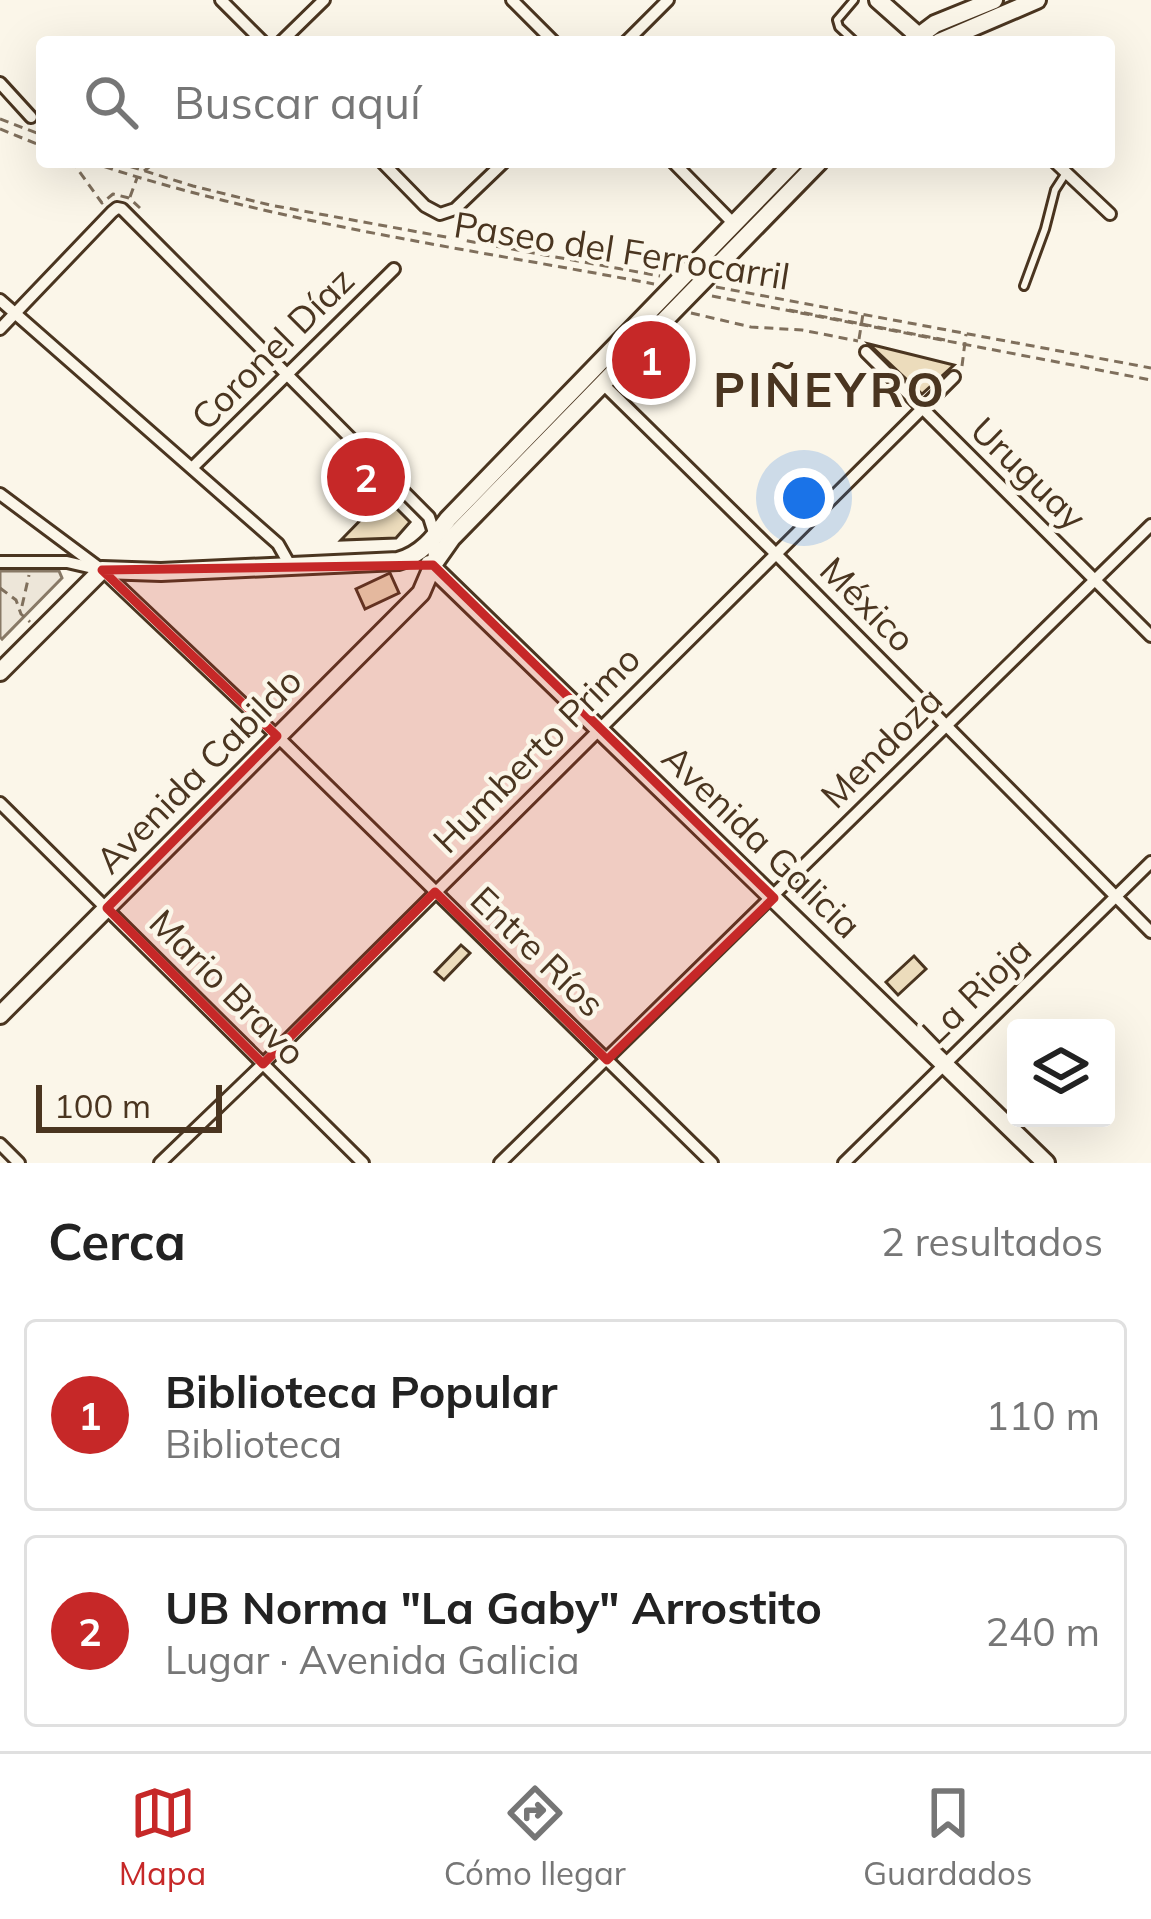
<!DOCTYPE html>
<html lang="es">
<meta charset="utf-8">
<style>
:root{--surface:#fff;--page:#f6f6f6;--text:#222;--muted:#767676;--line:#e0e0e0;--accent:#c62828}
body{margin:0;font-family:Mulish,sans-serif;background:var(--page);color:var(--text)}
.controls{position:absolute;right:36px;bottom:36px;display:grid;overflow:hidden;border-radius:12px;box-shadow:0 12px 48px #0002}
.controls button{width:108px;height:108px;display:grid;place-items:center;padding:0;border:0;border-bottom:3px solid var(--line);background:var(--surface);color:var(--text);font:60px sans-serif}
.scale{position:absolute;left:36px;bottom:30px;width:186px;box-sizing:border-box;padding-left:12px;border:6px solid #4a3520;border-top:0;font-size:33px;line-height:42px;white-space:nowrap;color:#4a3520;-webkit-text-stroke:9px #fbf6e9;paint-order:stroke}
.you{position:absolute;left:804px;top:498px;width:42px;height:42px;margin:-30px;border:9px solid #fff;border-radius:50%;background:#1a73e8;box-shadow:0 0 0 18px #1a73e833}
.badge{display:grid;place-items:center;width:78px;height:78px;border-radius:50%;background:var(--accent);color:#fff;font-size:39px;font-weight:700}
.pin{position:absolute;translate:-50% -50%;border:6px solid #fff;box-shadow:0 3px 12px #0006}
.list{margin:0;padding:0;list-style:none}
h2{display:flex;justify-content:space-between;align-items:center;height:156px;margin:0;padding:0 48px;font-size:51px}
h2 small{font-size:39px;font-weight:400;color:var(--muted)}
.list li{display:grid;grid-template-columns:78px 1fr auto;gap:36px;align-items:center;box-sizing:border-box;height:192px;margin:0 24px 24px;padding:0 24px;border:3px solid var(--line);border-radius:12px}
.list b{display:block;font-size:45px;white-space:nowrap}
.list p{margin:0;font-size:39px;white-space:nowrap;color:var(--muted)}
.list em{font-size:39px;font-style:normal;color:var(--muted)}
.icon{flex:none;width:66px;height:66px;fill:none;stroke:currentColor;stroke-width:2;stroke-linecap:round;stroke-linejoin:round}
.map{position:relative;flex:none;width:1151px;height:1163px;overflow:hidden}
.search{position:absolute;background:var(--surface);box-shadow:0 12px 48px #0002;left:36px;right:36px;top:36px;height:132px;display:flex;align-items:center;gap:30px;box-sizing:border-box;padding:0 42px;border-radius:12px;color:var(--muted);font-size:45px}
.sheet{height:588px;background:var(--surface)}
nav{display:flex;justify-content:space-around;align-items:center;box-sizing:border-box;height:168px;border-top:3px solid var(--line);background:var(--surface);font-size:33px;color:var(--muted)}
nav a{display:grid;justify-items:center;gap:6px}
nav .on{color:var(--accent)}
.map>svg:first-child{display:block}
</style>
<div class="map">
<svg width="1151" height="1163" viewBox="0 0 1151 1163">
<rect width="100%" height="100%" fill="#fbf6e9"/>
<polygon fill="#ede6d9" stroke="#887966" stroke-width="3" points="0,571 59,571 62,578 2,639 0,637"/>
<g fill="#ecdcbc" stroke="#4a3520" stroke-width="3">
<polygon points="869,344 954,365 922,394"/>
<polygon points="365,471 378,484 364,495 354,484"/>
<polygon points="384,496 410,522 396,538 341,540"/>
<polygon points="390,573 399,593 365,609 356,589"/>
<polygon points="461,945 470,953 444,980 435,972"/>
<polygon points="914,956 926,969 898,995 886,982"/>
</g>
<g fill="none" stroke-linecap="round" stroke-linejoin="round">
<defs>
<g id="service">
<polyline points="854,0 837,20 839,27 855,42"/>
<polyline points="1024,286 1045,229 1055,190 1066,173"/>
</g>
<g id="minor">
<polyline points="221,0 263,42"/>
<polyline points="512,0 554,42"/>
<polyline points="281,42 324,0"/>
<polyline points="626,42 668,0"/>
<polyline points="0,83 31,117"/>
<polyline points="382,162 425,206 440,214 455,209 504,162"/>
<polyline points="673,162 735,225"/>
<polyline points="1055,162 1110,214"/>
<polyline points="0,300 278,544 291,567"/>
<polyline points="0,329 112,212 117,208 122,209 429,517 435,536 433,564"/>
<polyline points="866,352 1151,636"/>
<polyline points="602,383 775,553 1151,932"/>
<polyline points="192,468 394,269"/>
<polyline points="0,494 102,570 277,736 712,1163"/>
<polyline points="0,562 67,562 93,568"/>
<polyline points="0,803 363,1163"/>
<polyline points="0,1144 19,1163"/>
<polyline points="160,1163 263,1064 954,377"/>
<polyline points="500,1163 1151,525"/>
<polyline points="844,1163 1151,862"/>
</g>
<g id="secondary">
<polyline points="878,0 922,39"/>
<polyline points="911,42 935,24 994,0"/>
<polyline points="939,42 1037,0"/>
<polyline points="429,564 1046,1163"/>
<path d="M0,672L102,570L161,572L398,561C421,555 434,538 448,519L794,162"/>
<polyline points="0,1015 421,593 433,565 452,538 819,162"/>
</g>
</defs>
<use href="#service" stroke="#4a3520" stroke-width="12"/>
<use href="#minor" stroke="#4a3520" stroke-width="16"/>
<use href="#secondary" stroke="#4a3520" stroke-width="22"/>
<g stroke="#7f6f5c" stroke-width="3" stroke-dasharray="9 6" stroke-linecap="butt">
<polyline points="0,119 42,135"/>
<polyline points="0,129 42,146"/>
<polyline points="69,162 76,167 102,203 113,194 129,198 140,208"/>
<path d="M90,162C273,223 465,248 654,284"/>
<polyline points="116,162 193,186 270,205 660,276"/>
<polyline points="144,171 156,162"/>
<polyline points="130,197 137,178"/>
<polyline points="716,287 1151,368"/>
<polyline points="712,296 1151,380"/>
<polyline points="789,310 945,340"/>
<polyline points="691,313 751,327 802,330 858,341"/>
<polyline points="859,339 863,314"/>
<polyline points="962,366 966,334"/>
<polyline points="0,588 16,600 21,614 30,622"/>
<polyline points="22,606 29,575"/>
</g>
<use href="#service" stroke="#fbf6e9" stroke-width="6"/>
<use href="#minor" stroke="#fbf6e9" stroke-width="10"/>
<use href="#secondary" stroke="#fbf6e9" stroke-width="16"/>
</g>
<path fill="#c62828" fill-opacity="0.2" stroke="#c62828" stroke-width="9" stroke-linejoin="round" d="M433,565L774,898L607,1060L435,892L263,1064L107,908L277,736L102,570Z"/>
<g text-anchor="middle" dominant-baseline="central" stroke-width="9" stroke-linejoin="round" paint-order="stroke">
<g font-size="36" fill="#4a3520" stroke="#fbf6e9">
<text transform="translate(622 250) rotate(9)">Paseo del Ferrocarril</text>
<text transform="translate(272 348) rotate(-45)">Coronel Díaz</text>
<text transform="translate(1029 473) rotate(44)">Uruguay</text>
<text transform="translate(868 604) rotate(45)">México</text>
<text transform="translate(881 747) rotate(-45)">Mendoza</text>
<text transform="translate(536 749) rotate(-45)">Humberto Primo</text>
<text transform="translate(198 770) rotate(-45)">Avenida Cabildo</text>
<text transform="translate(762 841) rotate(44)">Avenida Galicia</text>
<text transform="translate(538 951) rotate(44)">Entre Ríos</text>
<text transform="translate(228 987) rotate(45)">Mario Bravo</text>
<text transform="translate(976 990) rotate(-44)">La Rioja</text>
</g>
<g font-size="48" font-weight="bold" letter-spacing="3" fill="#4a3520" stroke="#fbf6e9">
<text x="830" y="389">PIÑEYRO</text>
</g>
</g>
</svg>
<div class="controls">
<button><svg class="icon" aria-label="layers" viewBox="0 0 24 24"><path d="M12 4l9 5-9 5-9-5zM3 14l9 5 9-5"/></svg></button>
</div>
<div class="scale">100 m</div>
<div class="you"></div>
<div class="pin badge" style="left:651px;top:360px">1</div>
<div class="pin badge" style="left:366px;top:477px">2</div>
<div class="search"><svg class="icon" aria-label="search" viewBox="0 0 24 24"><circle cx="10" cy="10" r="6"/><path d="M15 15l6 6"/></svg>Buscar aquí</div>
</div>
<section class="sheet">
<h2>Cerca<small>2 resultados</small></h2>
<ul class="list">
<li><span class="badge">1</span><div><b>Biblioteca Popular</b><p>Biblioteca</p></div><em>110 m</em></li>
<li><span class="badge">2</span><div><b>UB Norma &quot;La Gaby&quot; Arrostito</b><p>Lugar · Avenida Galicia</p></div><em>240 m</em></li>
</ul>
</section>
<nav>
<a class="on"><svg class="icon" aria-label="map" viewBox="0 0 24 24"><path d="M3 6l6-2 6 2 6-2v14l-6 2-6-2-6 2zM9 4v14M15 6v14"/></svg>Mapa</a>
<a><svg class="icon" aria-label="directions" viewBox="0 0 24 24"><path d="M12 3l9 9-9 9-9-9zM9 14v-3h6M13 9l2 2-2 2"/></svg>Cómo llegar</a>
<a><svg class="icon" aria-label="saved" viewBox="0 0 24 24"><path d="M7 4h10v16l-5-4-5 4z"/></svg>Guardados</a>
</nav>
